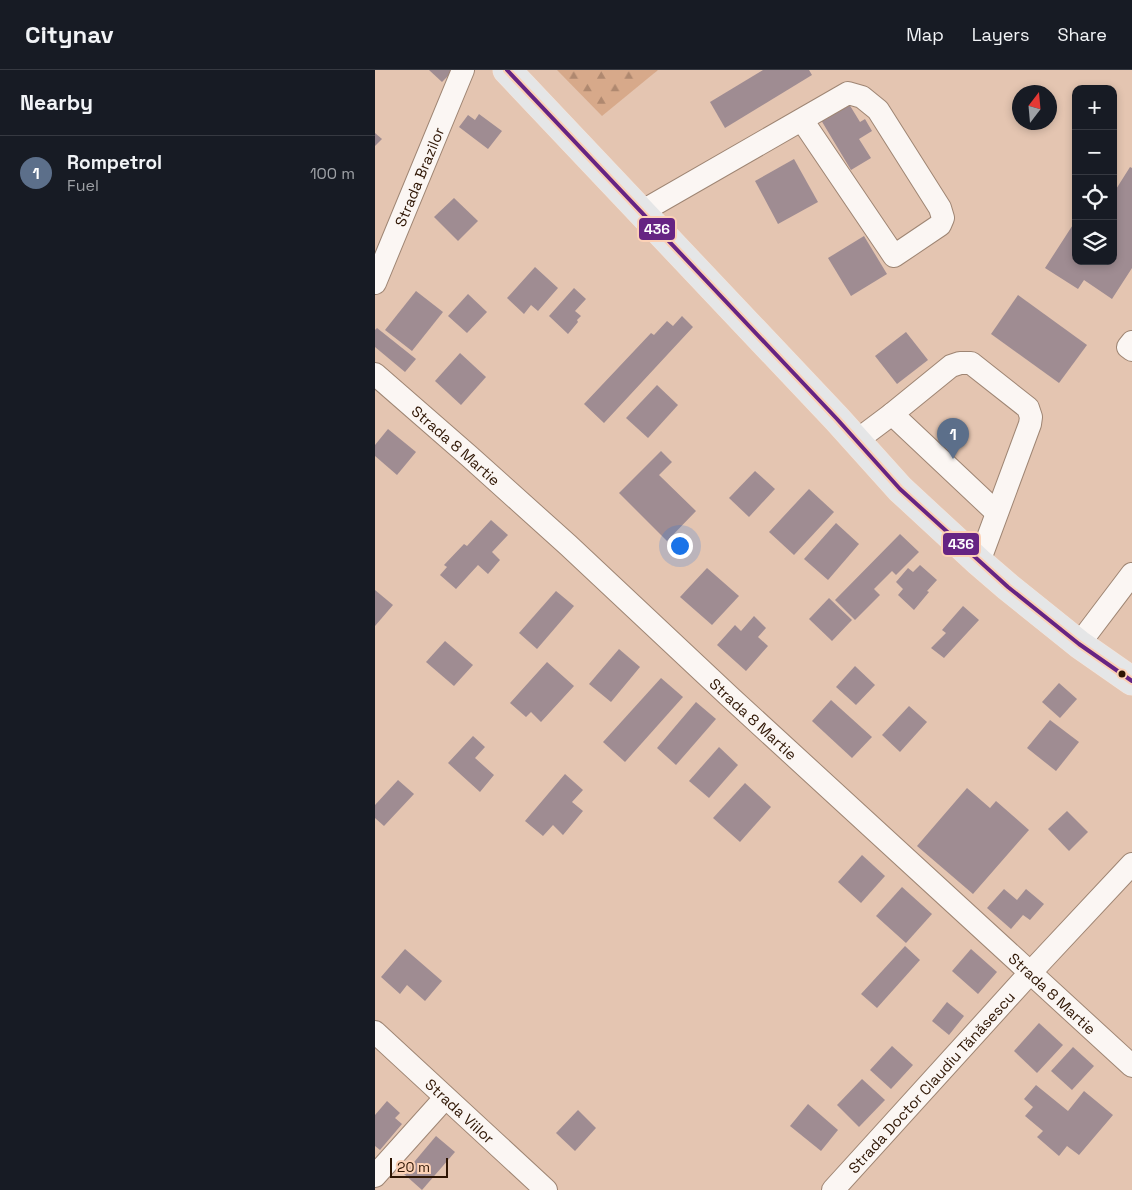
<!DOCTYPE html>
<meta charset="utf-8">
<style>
:root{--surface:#171b24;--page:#20242c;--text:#f1f3f6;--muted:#9ea1a6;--line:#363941;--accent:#b6aba4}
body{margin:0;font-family:"Space Grotesk",sans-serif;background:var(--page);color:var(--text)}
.controls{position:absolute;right:15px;top:15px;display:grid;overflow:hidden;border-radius:10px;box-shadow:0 2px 8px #0003}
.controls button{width:45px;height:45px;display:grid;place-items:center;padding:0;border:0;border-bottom:1px solid var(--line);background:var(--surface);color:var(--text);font:25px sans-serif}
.compass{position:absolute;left:637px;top:15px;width:45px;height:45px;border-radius:50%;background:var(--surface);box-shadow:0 2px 8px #0003;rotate:16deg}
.scale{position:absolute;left:15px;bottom:12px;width:58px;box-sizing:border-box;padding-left:5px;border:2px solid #2e1503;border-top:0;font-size:14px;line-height:18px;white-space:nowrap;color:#2e1503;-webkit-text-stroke:4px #fcd1b6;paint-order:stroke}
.you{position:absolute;left:304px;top:475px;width:18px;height:18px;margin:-12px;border:4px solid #fff;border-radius:50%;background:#1a73e8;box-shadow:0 0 0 8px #1a73e833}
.badge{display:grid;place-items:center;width:32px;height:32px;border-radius:50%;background:var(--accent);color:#fff;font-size:16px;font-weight:700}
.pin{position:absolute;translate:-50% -41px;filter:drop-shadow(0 1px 2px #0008)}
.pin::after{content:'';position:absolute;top:26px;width:18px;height:15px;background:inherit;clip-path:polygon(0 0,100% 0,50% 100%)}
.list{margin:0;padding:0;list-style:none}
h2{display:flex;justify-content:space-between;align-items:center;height:65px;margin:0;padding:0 20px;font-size:21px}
h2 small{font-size:16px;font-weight:400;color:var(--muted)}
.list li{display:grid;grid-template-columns:32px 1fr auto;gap:15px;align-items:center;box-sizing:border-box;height:75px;padding:0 20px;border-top:1px solid var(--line)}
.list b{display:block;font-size:19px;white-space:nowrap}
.list p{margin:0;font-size:16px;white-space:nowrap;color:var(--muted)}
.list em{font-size:16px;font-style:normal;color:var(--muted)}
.icon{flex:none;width:28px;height:28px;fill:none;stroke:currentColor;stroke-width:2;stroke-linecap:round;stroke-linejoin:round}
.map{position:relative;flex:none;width:757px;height:1120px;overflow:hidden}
header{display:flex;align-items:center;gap:30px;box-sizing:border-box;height:70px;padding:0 25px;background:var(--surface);border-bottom:1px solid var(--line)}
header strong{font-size:24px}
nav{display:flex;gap:28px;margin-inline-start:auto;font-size:18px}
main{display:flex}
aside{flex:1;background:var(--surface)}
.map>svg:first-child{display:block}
</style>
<header>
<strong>Citynav</strong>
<nav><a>Map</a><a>Layers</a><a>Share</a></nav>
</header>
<main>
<aside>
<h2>Nearby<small></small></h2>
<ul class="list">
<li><span class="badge" style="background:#5c6f8a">1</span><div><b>Rompetrol</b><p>Fuel</p></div><em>100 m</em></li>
</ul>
</aside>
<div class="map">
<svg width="757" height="1120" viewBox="0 0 757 1120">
<defs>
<pattern id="forest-firs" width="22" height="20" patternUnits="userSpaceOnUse" patternTransform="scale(1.25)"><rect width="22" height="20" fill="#d7a98a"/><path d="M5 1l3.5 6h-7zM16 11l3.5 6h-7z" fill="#af886f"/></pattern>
</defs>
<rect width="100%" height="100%" fill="#e4c5b1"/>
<polygon fill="url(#forest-firs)" points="182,0 283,0 227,46"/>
<g fill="#9f8c92">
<polygon points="54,0 79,0 67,12"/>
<polygon points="388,0 434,0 437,5 350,58 335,32"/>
<polygon points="474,34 485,52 490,49 497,61 484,69 496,88 476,100 446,50"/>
<polygon points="104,44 127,61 113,79 84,57 93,45 100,50"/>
<polygon points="0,63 7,69 0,76"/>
<polygon points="419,89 443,132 403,154 380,111"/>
<polygon points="755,97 757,98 757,198 737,229 709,210 703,219 670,198 701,150 701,191 738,191 738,124"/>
<polygon points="79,128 103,151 83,171 59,147"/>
<polygon points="489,166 512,204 476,226 453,188"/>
<polygon points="160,197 183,218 163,241 156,235 149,244 132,228"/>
<polygon points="199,218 211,229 200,241 206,246 202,250 203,252 193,264 174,246"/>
<polygon points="41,221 68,242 37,281 10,260"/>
<polygon points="93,224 112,242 92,263 73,246"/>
<polygon points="643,225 712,275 684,313 616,264"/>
<polygon points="307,246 318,257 229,353 209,334 276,263 279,265 292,251 298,256"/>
<polygon points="2,258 41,289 30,302 0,277 0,260"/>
<polygon points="531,262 553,290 522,314 500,286"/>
<polygon points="85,283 111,307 86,335 60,311"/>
<polygon points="282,315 303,335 273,368 251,348"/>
<polygon points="13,359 41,382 22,405 0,386 0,375"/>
<polygon points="286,381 297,392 284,405 321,441 292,471 244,423"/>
<polygon points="380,401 400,419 374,447 354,428"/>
<polygon points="434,419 459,442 419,485 394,462"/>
<polygon points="116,450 133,465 117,482 125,490 113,504 103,495 81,519 65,505 72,497 69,495 89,474 92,476"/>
<polygon points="461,453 484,474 453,510 429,489"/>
<polygon points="525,464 544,482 521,505 517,501 499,519 505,525 480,550 460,530"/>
<polygon points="545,495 562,510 552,521 554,522 539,540 523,525 528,519 521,512 533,498 538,502"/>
<polygon points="332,498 364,526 337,555 305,527"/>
<polygon points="0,520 18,535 0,556"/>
<polygon points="181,521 199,536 162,579 144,563"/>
<polygon points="454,528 477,550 457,571 434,549"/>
<polygon points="588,536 604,550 569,588 556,578 571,563 567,560"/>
<polygon points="379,546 391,558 383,567 393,576 371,601 342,575 360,555 366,561"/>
<polygon points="70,571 98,595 79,616 51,592"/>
<polygon points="244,579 265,597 236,632 214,614"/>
<polygon points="172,592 199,616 166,652 156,642 151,647 135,633"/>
<polygon points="480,596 500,615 481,635 461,617"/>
<polygon points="286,608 308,627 250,692 228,672"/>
<polygon points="684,613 702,629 685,648 667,632"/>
<polygon points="456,630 497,667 477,688 437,651"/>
<polygon points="321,632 341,649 301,695 282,678"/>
<polygon points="534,636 552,652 525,682 507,665"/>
<polygon points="675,650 704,672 681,701 652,678"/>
<polygon points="98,666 110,677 100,688 119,705 105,722 73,693"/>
<polygon points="344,677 363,695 334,728 314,711"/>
<polygon points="190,704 208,720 197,732 208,741 188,765 178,755 168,766 150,751"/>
<polygon points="23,710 39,724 9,756 0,748 0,735"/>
<polygon points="370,713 396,737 365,772 338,748"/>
<polygon points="592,718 615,738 621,731 654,760 598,824 542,776"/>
<polygon points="692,741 713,762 694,781 673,759"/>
<polygon points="487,785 510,806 486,833 463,812"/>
<polygon points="527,817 557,844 531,873 501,846"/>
<polygon points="629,819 642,830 651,819 669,834 655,850 648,845 636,859 612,838"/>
<polygon points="530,876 545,890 502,938 486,924"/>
<polygon points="30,879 67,911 50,931 32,915 25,924 6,907"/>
<polygon points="596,879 622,902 603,924 577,901"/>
<polygon points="572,932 589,946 574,965 557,951"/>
<polygon points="664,953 688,975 662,1003 639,981"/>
<polygon points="517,976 538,995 516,1019 495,1000"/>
<polygon points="698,977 719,996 697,1020 676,1001"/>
<polygon points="487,1009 510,1030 484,1057 462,1035"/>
<polygon points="661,1015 693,1041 709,1021 738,1045 704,1085 692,1076 684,1086 662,1067 668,1061 650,1046 658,1037 649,1029"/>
<polygon points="12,1031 25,1043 20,1048 27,1054 5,1080 0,1076 0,1045"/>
<polygon points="433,1034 463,1060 446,1081 415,1056"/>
<polygon points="203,1040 221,1058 200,1081 181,1063"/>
<polygon points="61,1066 80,1082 47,1120 29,1104"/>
</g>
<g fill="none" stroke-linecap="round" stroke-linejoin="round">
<defs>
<g id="minor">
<polyline points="266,142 473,23 487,27 503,40 565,138 568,148 565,155 519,186 427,50"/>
<path id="s1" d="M0,213L88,0"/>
<polyline points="757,272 753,277 757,280"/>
<path id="s2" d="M0,304L94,386L193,475L355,627L757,996"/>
<polyline points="517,344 621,442"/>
<polyline points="481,371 517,344 576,296 585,293 596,293 653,338 656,347 655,354 604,492"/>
<polyline points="704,574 757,504"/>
<path id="s3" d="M0,962L171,1120"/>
<polyline points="0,1106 70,1028"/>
<path id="s4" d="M458,1120L655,903L757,794"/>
</g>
<polyline id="major" points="132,0 462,349 525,419 604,492 633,517 704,574 757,611"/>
</defs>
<use href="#minor" stroke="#9e8573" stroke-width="24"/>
<use href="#major" stroke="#f3e5dc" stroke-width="29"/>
<use href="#minor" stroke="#fbf6f3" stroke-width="22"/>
<use href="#major" stroke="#e5e6e7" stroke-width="28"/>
<defs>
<polyline id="bus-1" points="132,0 462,349 525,419 633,517 704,574 757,611"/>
</defs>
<use href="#bus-1" stroke="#fcd1b6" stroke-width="8"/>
<use href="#bus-1" stroke="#662483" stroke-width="4"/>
</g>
<circle fill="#2e1503" stroke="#fcd1b6" stroke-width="2" cx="747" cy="604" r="4.5"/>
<g text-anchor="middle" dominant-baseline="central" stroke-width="5" stroke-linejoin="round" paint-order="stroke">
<g font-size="15" fill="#2e1503" stroke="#fcd1b6">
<text stroke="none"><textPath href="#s1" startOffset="115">Strada Brazilor</textPath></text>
<text stroke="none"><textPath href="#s2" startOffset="108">Strada 8 Martie</textPath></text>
<text stroke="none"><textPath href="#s2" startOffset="512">Strada 8 Martie</textPath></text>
<text stroke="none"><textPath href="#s2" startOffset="918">Strada 8 Martie</textPath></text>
<text stroke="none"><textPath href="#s4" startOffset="146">Strada Doctor Claudiu Tănăsescu</textPath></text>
<text stroke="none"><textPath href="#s3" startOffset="116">Strada Viilor</textPath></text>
</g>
</g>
<g stroke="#fcd1b6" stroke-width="2">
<rect x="263" y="147" width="38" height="24" rx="5" fill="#662483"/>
<rect x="567" y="462" width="38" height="24" rx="5" fill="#662483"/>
</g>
<g font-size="14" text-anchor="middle" font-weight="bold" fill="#fff">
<text x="282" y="164">436</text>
<text x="586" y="479">436</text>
</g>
</svg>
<div class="controls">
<button>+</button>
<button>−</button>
<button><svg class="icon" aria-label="locate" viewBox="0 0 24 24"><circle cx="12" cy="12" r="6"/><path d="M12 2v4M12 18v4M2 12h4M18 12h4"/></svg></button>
<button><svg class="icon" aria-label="layers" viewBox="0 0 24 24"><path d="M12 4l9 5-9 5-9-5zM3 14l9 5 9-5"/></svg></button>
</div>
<svg class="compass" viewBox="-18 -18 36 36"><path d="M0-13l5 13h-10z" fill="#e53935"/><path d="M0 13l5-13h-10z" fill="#9ea1a6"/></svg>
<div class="scale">20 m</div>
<div class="you"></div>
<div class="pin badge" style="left:578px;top:389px;background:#5c6f8a">1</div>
</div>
</main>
